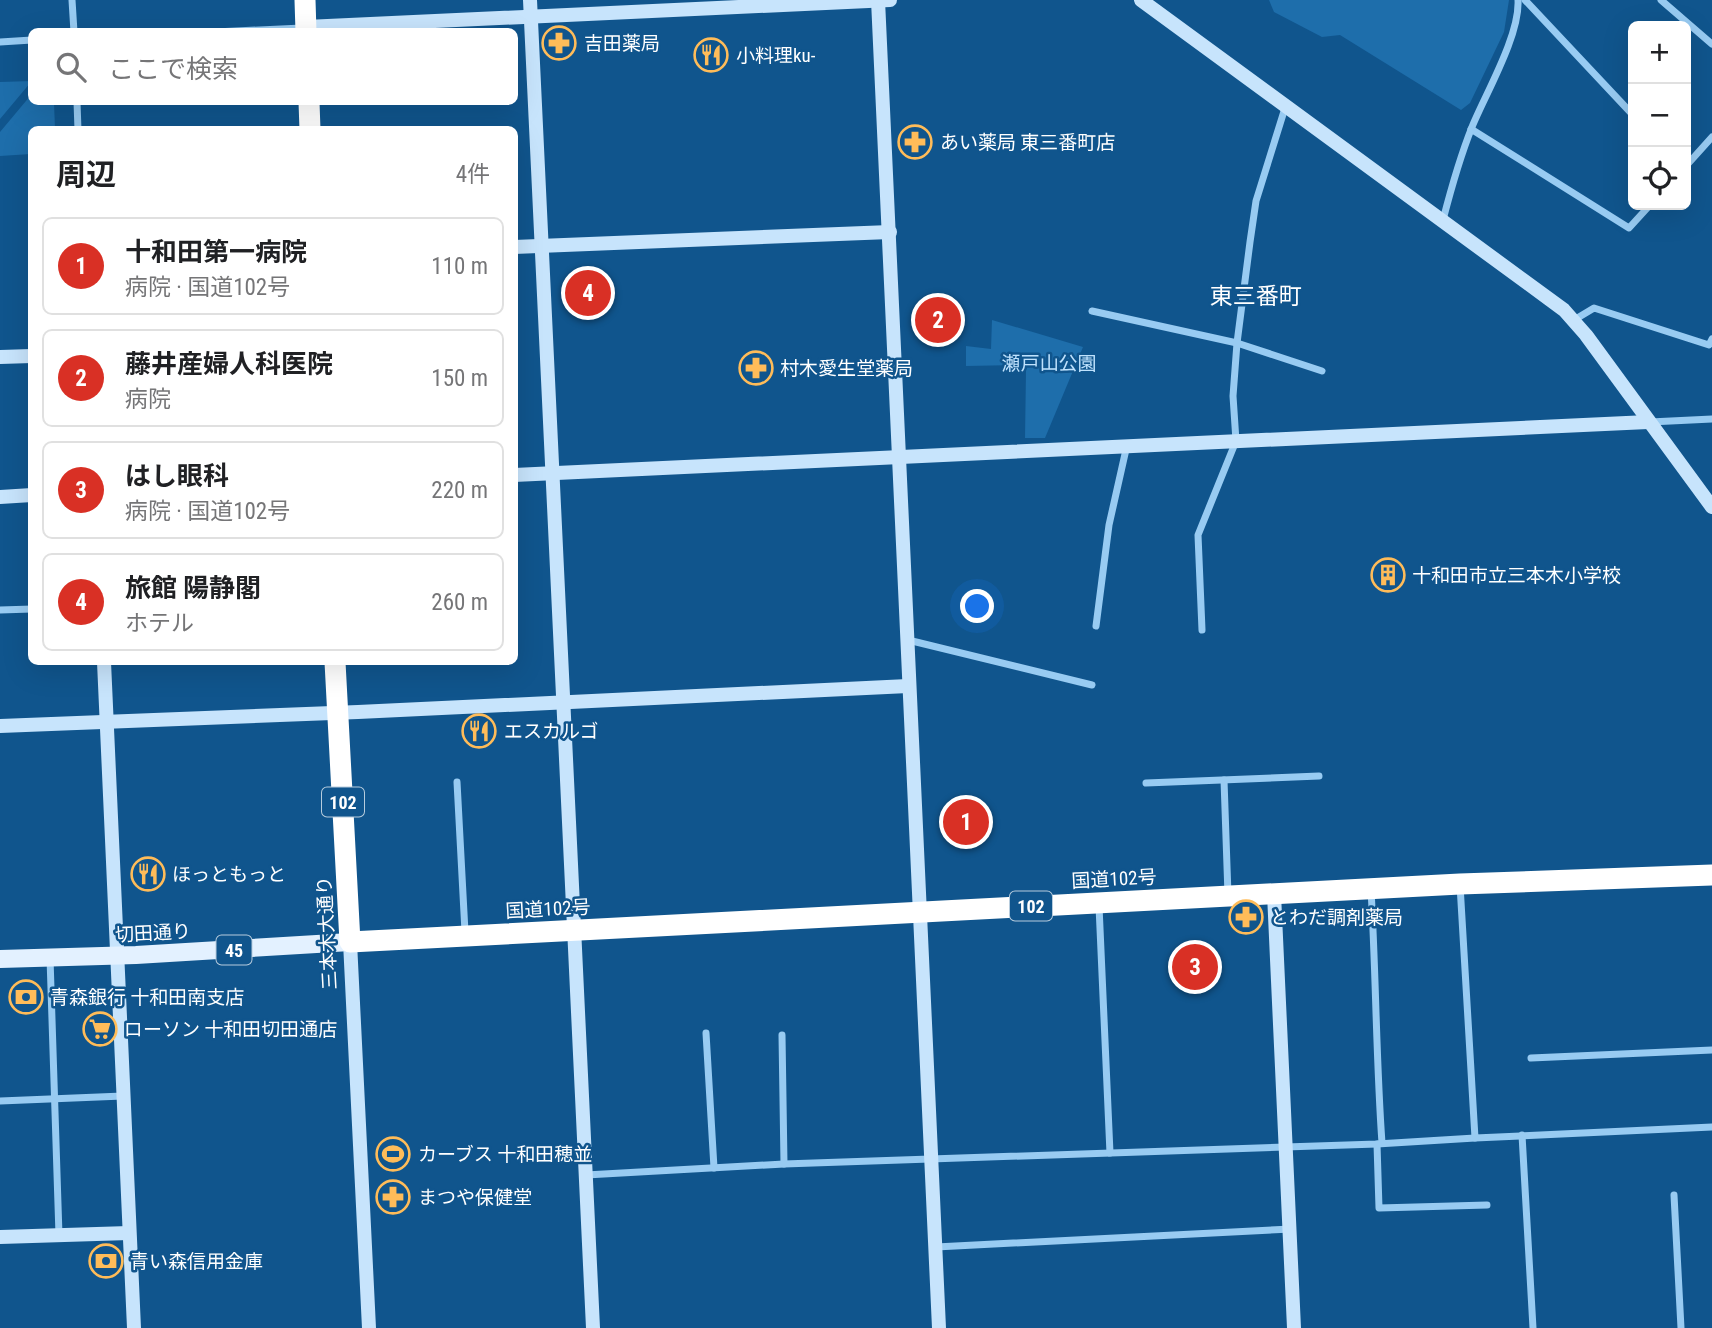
<!DOCTYPE html>
<html lang="ja">
<meta charset="utf-8">
<style>
:root{--surface:#fff;--page:#f2f2f2;--text:#202124;--muted:#757577;--line:#e0e0e0;--accent:#d93025}
body{margin:0;font-family:"Roboto Condensed","Noto Sans JP",sans-serif;background:var(--page);color:var(--text)}
.controls{position:absolute;right:21px;top:21px;display:grid;overflow:hidden;border-radius:10px;box-shadow:0 7px 28px #0002}
.controls button{width:63px;height:63px;display:grid;place-items:center;padding:0;border:0;border-bottom:2px solid var(--line);background:var(--surface);color:var(--text);font:35px sans-serif}
.you{position:absolute;left:978px;top:607px;width:24px;height:24px;margin:-18px;border:5px solid #fff;border-radius:50%;background:#1a73e8;box-shadow:0 0 0 10px #1a73e833}
.badge{display:grid;place-items:center;width:46px;height:46px;border-radius:50%;background:var(--accent);color:#fff;font-size:23px;font-weight:700}
.pin{position:absolute;translate:-50% -50%;border:4px solid #fff;box-shadow:0 2px 7px #0006}
.list{margin:0;padding:0;list-style:none}
h2{display:flex;justify-content:space-between;align-items:center;height:91px;margin:0;padding:0 28px;font-size:30px}
h2 small{font-size:23px;font-weight:400;color:var(--muted)}
.list li{display:grid;grid-template-columns:46px 1fr auto;gap:21px;align-items:center;box-sizing:border-box;height:98px;margin:0 14px 14px;padding:0 14px;border:2px solid var(--line);border-radius:10px}
.list b{display:block;font-size:26px;white-space:nowrap}
.list p{margin:0;font-size:23px;white-space:nowrap;color:var(--muted)}
.list em{font-size:23px;font-style:normal;color:var(--muted)}
.icon{flex:none;width:38px;height:38px;fill:none;stroke:currentColor;stroke-width:2;stroke-linecap:round;stroke-linejoin:round}
.map{position:relative;flex:none;width:1712px;height:1328px;overflow:hidden}
.search{position:absolute;background:var(--surface);box-shadow:0 7px 28px #0002;left:28px;top:28px;width:490px;height:77px;display:flex;align-items:center;gap:18px;box-sizing:border-box;padding:0 24px;border-radius:10px;color:var(--muted);font-size:26px}
.panel{position:absolute;background:var(--surface);box-shadow:0 7px 28px #0002;left:28px;top:126px;width:490px;height:539px;border-radius:10px}
.map>svg:first-child{display:block}
</style>
<div class="map">
<svg width="1712" height="1328" viewBox="0 0 1712 1328">
<rect width="100%" height="100%" fill="#10558d"/>
<g fill="#1e6eab">
<polygon points="1269,0 1509,0 1504,32 1470,103 1461,110 1340,35 1322,37 1274,12"/>
<polygon points="32,81 31,82 0,119 0,82"/>
<polygon points="31,95 32,102 54,102 55,129 32,130 31,154 0,156 0,132"/>
<polygon points="992,320 1083,347 1045,438 1025,438 1026,371 1023,365 966,366 966,346 991,349"/>
</g>
<g fill="none" stroke-linecap="round" stroke-linejoin="round">
<g stroke="#98cbf2" stroke-width="7">
<polyline points="72,0 74,32"/>
<polyline points="1525,0 1633,115"/>
<polyline points="1661,0 1712,44"/>
<polyline points="215,32 302,28"/>
<polyline points="0,42 32,40"/>
<polyline points="77,102 78,130"/>
<polyline points="1471,129 1629,228 1650,205"/>
<polyline points="1686,166 1712,137"/>
<path d="M1443,220C1451,189 1460,157 1472,127C1486,93 1520,35 1518,0"/>
<polyline points="1092,311 1237,343 1322,371"/>
<polyline points="1574,320 1594,308 1709,345 1712,339"/>
<polyline points="1650,422 1712,419"/>
<polyline points="0,610 32,609"/>
<polyline points="1096,626 1109,525 1127,445"/>
<polyline points="1202,630 1198,535 1236,441 1233,396 1237,343 1250,242 1256,201 1285,108"/>
<polyline points="908,640 1092,685"/>
<polyline points="1224,780 1228,895"/>
<polyline points="457,782 465,932"/>
<polyline points="1146,783 1319,776"/>
<polyline points="1460,885 1475,1138 1712,1127"/>
<path d="M1371,890C1376,974 1376,1059 1382,1143"/>
<polyline points="1099,906 1110,1153"/>
<polyline points="50,958 59,1235"/>
<polyline points="706,1033 714,1168"/>
<polyline points="782,1035 784,1164"/>
<polyline points="1531,1058 1712,1050"/>
<polyline points="0,1101 123,1096"/>
<polyline points="1522,1135 1533,1328"/>
<polyline points="1377,1144 1379,1208 1487,1205"/>
<polyline points="586,1175 784,1164 1377,1144 1475,1138"/>
<polyline points="1674,1195 1681,1328"/>
<polyline points="936,1247 1291,1229"/>
</g>
<g stroke="#c7e4fc" stroke-width="14">
<polyline points="530,0 593,1328"/>
<polyline points="878,0 939,1328"/>
<polyline points="1141,0 1564,310 1586,335 1712,507"/>
<polyline points="306,27 890,0"/>
<polyline points="514,247 890,232"/>
<polyline points="0,357 32,356"/>
<polyline points="514,475 1648,422"/>
<polyline points="0,497 32,495"/>
<polyline points="104,662 134,1328"/>
<polyline points="0,726 358,712 908,686"/>
<polyline points="1274,894 1294,1328"/>
<polyline points="350,942 369,1328"/>
<polyline points="0,1237 129,1233"/>
</g>
<polyline stroke="#e3f1ff" stroke-width="18" points="0,959 136,955 350,942"/>
<g stroke="#fff" stroke-width="21">
<polyline points="305,0 306,32"/>
<polyline points="309,102 310,130"/>
<polyline points="335,662 350,942 1460,884 1712,875"/>
</g>
</g>
<defs>
<symbol id="pharmacy-ring" viewBox="-11 -11 22 22"><circle r="9.5" fill="#10558d" stroke="#ffbc59" stroke-width="1.5"/><path d="M-2-6h4v4h4v4h-4v4h-4v-4h-4v-4h4Z" fill="#ffbc59"/></symbol>
<symbol id="restaurant-ring" viewBox="-11 -11 22 22"><circle r="9.5" fill="#10558d" stroke="#ffbc59" stroke-width="1.5"/><path d="M-5-6h1v4h1v-4h1v4h1v-4h1v5L-1.5 .5V6h-2V.5L-5-1ZM5-6V6H3V1.5H1.5Q1.5-4 5-6Z" fill="#ffbc59"/></symbol>
<symbol id="building-ring" viewBox="-11 -11 22 22"><circle r="9.5" fill="#10558d" stroke="#ffbc59" stroke-width="1.5"/><path d="M-4-6H4V6H1V3H-1V6H-4ZM-2.5-4.3h1.7v1.8h-1.7ZM.8-4.3h1.7v1.8H.8ZM-2.5-1h1.7V.8h-1.7ZM.8-1h1.7V.8H.8Z" fill="#ffbc59"/></symbol>
<symbol id="bank-ring" viewBox="-11 -11 22 22"><circle r="9.5" fill="#10558d" stroke="#ffbc59" stroke-width="1.5"/><path d="M-6-4H6V4H-6ZM0-2.3a2.3 2.3 0 1 0 0 4.6a2.3 2.3 0 1 0 0-4.6Z" fill="#ffbc59"/></symbol>
<symbol id="supermarket-ring" viewBox="-11 -11 22 22"><circle r="9.5" fill="#10558d" stroke="#ffbc59" stroke-width="1.5"/><path d="M-6-5.5h2.5l.6 2H6L4.5 2H-2.5L-4.4-4H-6ZM-1.5 3.2a1.3 1.3 0 1 0 .1 0ZM3 3.2a1.3 1.3 0 1 0 .1 0Z" fill="#ffbc59"/></symbol>
<symbol id="stadium-ring" viewBox="-11 -11 22 22"><circle r="9.5" fill="#10558d" stroke="#ffbc59" stroke-width="1.5"/><path d="M0-5a6.5 5 0 1 0 0 10a6.5 5 0 1 0 0-10ZM-3.5-1.8h7v3.6h-7Z" fill="#ffbc59"/></symbol>
</defs>
<g fill-rule="evenodd">
<use href="#pharmacy-ring" x="540" y="24" width="38" height="38"/>
<use href="#restaurant-ring" x="692" y="36" width="38" height="38"/>
<use href="#pharmacy-ring" x="896" y="123" width="38" height="38"/>
<use href="#pharmacy-ring" x="737" y="349" width="38" height="38"/>
<use href="#building-ring" x="1369" y="556" width="38" height="38"/>
<use href="#restaurant-ring" x="460" y="712" width="38" height="38"/>
<use href="#restaurant-ring" x="129" y="855" width="38" height="38"/>
<use href="#pharmacy-ring" x="1227" y="898" width="38" height="38"/>
<use href="#bank-ring" x="7" y="978" width="38" height="38"/>
<use href="#supermarket-ring" x="81" y="1010" width="38" height="38"/>
<use href="#stadium-ring" x="374" y="1135" width="38" height="38"/>
<use href="#pharmacy-ring" x="374" y="1178" width="38" height="38"/>
<use href="#bank-ring" x="87" y="1242" width="38" height="38"/>
</g>
<g text-anchor="middle" dominant-baseline="central" stroke-width="5" stroke-linejoin="round" paint-order="stroke">
<g fill="#10558d" stroke="#b7ccdd" stroke-width="2">
<rect x="322" y="787.5" width="42" height="29" rx="5"/>
<rect x="1010" y="891.5" width="42" height="29" rx="5"/>
<rect x="216.5" y="935.5" width="35" height="29" rx="5"/>
</g>
<g font-size="18" font-weight="bold" fill="#fff">
<text x="343" y="802">102</text>
<text x="1031" y="906">102</text>
<text x="234" y="950">45</text>
</g>
<g font-size="19" fill="#fff" stroke="#10558d" text-anchor="start">
<text x="584" y="43">吉田薬局</text>
<text x="736" y="55">小料理ku-</text>
<text x="940" y="142">あい薬局 東三番町店</text>
<text x="780" y="368">村木愛生堂薬局</text>
<text x="1412" y="575">十和田市立三本木小学校</text>
<text x="504" y="731">エスカルゴ</text>
<text x="172" y="874">ほっともっと</text>
<text x="1270" y="917">とわだ調剤薬局</text>
<text x="50" y="997">青森銀行 十和田南支店</text>
<text x="124" y="1029">ローソン 十和田切田通店</text>
<text x="418" y="1154">カーブス 十和田穂並</text>
<text x="418" y="1197">まつや保健堂</text>
<text x="130" y="1261">青い森信用金庫</text>
</g>
<g font-size="19" fill="#bfe2fd" stroke="#10558d">
<text x="1049" y="363">瀬戸山公園</text>
</g>
<g font-size="19" fill="#fff" stroke="#10558d">
<text transform="translate(1114 879) rotate(-3)">国道102号</text>
<text transform="translate(548 909) rotate(-3)">国道102号</text>
<text transform="translate(153 933) rotate(-3)">切田通り</text>
<text transform="translate(327 933) rotate(-93)">三本木大通り</text>
</g>
<g font-size="23" fill="#fff" stroke="#10558d">
<text x="1256" y="296">東三番町</text>
</g>
</g>
</svg>
<div class="controls">
<button>+</button>
<button>−</button>
<button><svg class="icon" aria-label="locate" viewBox="0 0 24 24"><circle cx="12" cy="12" r="6"/><path d="M12 2v4M12 18v4M2 12h4M18 12h4"/></svg></button>
</div>
<div class="you"></div>
<div class="pin badge" style="left:966px;top:822px">1</div>
<div class="pin badge" style="left:938px;top:320px">2</div>
<div class="pin badge" style="left:1195px;top:967px">3</div>
<div class="pin badge" style="left:588px;top:293px">4</div>
<div class="search"><svg class="icon" aria-label="search" viewBox="0 0 24 24"><circle cx="10" cy="10" r="6"/><path d="M15 15l6 6"/></svg>ここで検索</div>
<section class="panel">
<h2>周辺<small>4件</small></h2>
<ul class="list">
<li><span class="badge">1</span><div><b>十和田第一病院</b><p>病院 · 国道102号</p></div><em>110 m</em></li>
<li><span class="badge">2</span><div><b>藤井産婦人科医院</b><p>病院</p></div><em>150 m</em></li>
<li><span class="badge">3</span><div><b>はし眼科</b><p>病院 · 国道102号</p></div><em>220 m</em></li>
<li><span class="badge">4</span><div><b>旅館 陽静閣</b><p>ホテル</p></div><em>260 m</em></li>
</ul>
</section>
</div>
